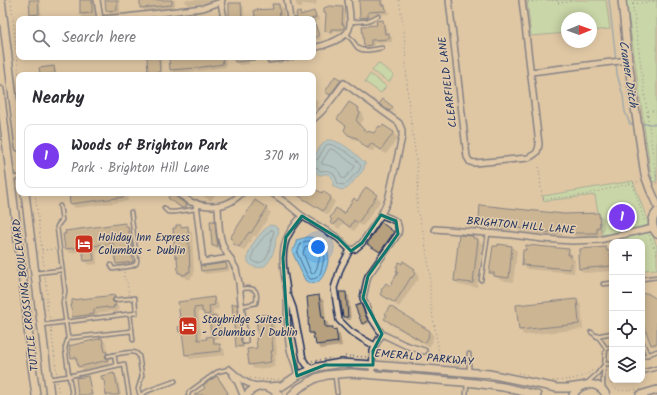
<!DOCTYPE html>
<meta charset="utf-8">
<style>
:root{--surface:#fff;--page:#f2f2f3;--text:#2b2b33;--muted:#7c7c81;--line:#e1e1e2;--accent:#7c3aed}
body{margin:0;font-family:Kalam,sans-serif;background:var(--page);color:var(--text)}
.controls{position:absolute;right:12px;bottom:12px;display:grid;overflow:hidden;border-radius:8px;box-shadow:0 2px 10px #0003}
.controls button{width:36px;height:36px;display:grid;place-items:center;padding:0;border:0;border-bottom:1px solid var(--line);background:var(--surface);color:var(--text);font:20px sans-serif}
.compass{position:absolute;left:561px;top:12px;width:36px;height:36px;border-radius:50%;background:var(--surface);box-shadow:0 2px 10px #0003;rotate:89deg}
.you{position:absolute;left:318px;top:247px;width:14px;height:14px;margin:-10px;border:3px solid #fff;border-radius:50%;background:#1a73e8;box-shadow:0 0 0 6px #1a73e833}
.badge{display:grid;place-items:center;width:26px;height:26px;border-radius:50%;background:var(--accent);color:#fff;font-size:13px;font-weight:700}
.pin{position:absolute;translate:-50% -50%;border:2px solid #fff;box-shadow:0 1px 4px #0006}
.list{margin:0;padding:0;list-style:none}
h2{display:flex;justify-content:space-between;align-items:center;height:52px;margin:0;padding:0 16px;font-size:17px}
h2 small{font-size:13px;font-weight:400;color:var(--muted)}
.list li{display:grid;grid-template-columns:26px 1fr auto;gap:12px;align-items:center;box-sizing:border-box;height:64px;margin:0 8px 8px;padding:0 8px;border:1px solid var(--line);border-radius:8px}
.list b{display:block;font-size:15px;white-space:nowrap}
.list p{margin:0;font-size:13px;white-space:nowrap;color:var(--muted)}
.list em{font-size:13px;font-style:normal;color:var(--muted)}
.icon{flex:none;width:22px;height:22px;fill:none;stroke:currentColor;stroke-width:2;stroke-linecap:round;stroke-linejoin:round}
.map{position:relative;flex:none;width:657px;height:395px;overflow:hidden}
.search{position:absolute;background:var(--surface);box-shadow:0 2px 10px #0003;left:16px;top:16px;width:300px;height:44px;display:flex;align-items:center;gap:10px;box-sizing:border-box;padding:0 14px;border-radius:8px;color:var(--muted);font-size:15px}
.panel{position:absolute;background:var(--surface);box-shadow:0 2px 10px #0003;left:16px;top:72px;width:300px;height:124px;border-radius:8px}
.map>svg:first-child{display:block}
</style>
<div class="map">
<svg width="657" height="395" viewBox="0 0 657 395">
<rect width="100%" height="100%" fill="#dfc7a4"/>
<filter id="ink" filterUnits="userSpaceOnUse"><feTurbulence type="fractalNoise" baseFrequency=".025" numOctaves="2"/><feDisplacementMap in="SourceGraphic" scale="8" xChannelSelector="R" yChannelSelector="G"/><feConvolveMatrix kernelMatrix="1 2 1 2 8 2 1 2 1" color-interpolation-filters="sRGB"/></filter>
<g filter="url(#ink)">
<g fill="#b0e8ab" stroke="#668c84">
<polygon points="527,0 606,0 610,29 591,31 591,18 567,18 567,33 531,36"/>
<polygon points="626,0 657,0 657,181 652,182"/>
<polygon points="378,63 394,75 389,82 372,71"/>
<polygon points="370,74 386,86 381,93 365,82"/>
<polygon points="633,181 657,247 657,269 642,270 642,242 616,242 614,233 602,235 595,195 544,201 543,196"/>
</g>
<g fill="#83c2e3" stroke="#5987ae">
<path d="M327,140C340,139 356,154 365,163C364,171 362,172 357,177C349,186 347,195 333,186C333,180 332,173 324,174C323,174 322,175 321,175C318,175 315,172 313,169C313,158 318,147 327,140Z"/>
<path d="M270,225L275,226L278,229L279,233C274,238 276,242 275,247C273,253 270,263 264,266C261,268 256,268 252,266C238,258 262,230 270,225Z"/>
<path d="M308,237C326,238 331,250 327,266C324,276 317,290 305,280L292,251L296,246V240Z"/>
</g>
<g fill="#0003" fill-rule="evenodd">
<polygon points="30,0 40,0 41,16 33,17 31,15"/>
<polygon points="81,0 94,0 95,19 82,19"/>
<polygon points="106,0 120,0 120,13 110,14 107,10"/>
<polygon points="141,0 175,0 175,8 145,11 141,8"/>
<polygon points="185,0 219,0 219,2 188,5 185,2"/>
<polygon points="296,0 317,0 316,5 302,4 302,8 299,8 296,4"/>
<polygon points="360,0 383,0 384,6 385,6 388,9 389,14 371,15 371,20 364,21 361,17"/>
<polygon points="241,4 244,7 244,19 230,19"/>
<polygon points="273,5 279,5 284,9 284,17 286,19 258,19 256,16 274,10"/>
<polygon points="343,8 346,11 345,26 347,28 347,32 334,31 334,34 330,34 326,31 327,15 325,13"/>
<polygon points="314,12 317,15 319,20 315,21 321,39 316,40 314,38 313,39 313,19 299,19 300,13 303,16"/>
<polygon points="383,21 386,24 387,34 388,34 392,37 392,42 374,43 374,48 368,49 365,45 378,26"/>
<polygon points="148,57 161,57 162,75 151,75 149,72"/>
<polygon points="189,57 225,57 226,67 200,71 174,73 171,69"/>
<polygon points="235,57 249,57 249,64 239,65 236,61"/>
<polygon points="265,57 275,57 275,62 269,63"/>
<polygon points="54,68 56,70 56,75 41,75"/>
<polygon points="276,72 281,75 274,75"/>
<polygon points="340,81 342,82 332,96 328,94"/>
<polygon points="313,97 319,103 317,105 319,107 317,110 315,109 313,112"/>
<polygon points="383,101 394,110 392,112 383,106"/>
<polygon points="358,109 363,114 362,116 364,119 359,125 365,131 374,134 393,133 398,138 386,154 376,147 373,151 368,150 361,141 353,139 348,134"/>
<polygon points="313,189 331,197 335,202 328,215 304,200 299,195 301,193 313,193"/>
<polygon points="70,193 127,193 128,201 75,208 71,203"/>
<polygon points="199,193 216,193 211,201"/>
<polygon points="376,196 381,200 363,226 359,224 354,231 343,223 339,229 332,222 344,215 357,202"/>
<polygon points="171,200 186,205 188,207 187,210 184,210"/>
<polygon points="266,209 271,213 256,237 254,235 244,251 233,242"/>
<polygon points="599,214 604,218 604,231 601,231 601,237 576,237 571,232 563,232 562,237 553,236 522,232 517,227 512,227 512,231 486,229 482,224 482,221 480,219"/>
<polygon points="214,222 218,225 221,249 216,249 213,246"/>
<polygon points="125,224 132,231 137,266 121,268 117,264 115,247 96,250 97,264 89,265 85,261 84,251 70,253 66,249"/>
<polygon points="181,226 182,228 187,227 192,232 194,276 191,276 191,279 187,279 185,277 183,277 179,272 178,259 176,257 174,229 177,229"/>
<polygon points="394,232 397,236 384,255 371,247 368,244"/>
<polygon points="473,237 475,239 478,240 482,244 477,287 459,285 455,280"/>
<polygon points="499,245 512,247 517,251 513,282 500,280 490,272"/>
<polygon points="606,248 612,255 612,271 584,273 580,269"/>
<polygon points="568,250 573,255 572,258 575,260 574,273 527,269 523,264"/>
<polygon points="226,264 229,267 229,271 205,274 202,271"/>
<polygon points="402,265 414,269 419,274 417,276 419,278 417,282 416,281 399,307 386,298 381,294 390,287"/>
<polygon points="345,293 349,296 351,320 347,320 344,317"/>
<polygon points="642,295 657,301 657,346 654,347 652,345 644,322 642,321"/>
<polygon points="114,296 119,301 116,305 119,308 120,310 117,310 118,312 113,313 112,311 98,313 98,318 77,321 73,316 73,306"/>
<polygon points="319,296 324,301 326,321 328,323 329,328 332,328 340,335 342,346 321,349 317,344 314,337 310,333 309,320"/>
<path d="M213,298L218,303L219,309L213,310L214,318L217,317L221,322L223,338L214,339L217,342V345H219L224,349L225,355L190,359L186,355L183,335L180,332L182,327L179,302ZM203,311L210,319L212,334L215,337L208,338V340L202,341L198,312Z"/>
<polygon points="577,300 581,305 583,329 524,335 520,330 518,306"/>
<polygon points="237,305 239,307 243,344 244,348 239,348 237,346"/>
<polygon points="361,305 363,307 369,323 364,325 362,323"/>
<polygon points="390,308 430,332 434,336 432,340 433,341 429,347 390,324 386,319"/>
<polygon points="269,315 274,319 277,355 275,355 276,361 274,362 275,367 254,369 250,364 258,349 259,339"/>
<polygon points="102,339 106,343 108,355 111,358 109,359 109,362 111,364 83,370 79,366 78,361 76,361 72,357"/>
<polygon points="114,374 118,379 121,395 107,395 105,381 103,379"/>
<polygon points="217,377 222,382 230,395 196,395 206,388"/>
</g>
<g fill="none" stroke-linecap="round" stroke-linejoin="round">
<g stroke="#456a93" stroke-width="1">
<path d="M331,149L336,151L355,166L354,168L344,179L342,178C337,165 333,167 322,164V162L329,150Z"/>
<path d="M313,161L318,159L326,145L329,144C340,147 355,156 361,166L359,171L354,175L347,184L344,185L338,184C335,173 332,169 320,171L316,167H313"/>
<path d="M271,230H273L274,232C270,240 271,250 266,258C263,263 253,266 252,258C252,249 265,235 271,230Z"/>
<path d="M308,241C325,242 326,253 322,267C321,271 320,276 316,278C314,279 313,279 310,279L307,275L297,253L301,243Z"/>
<path d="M309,246C321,248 321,254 318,264C317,268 316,271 313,274L311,273L303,253L305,247Z"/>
</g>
<g stroke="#5987ae" stroke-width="1.5">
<polyline points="609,0 616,60"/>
<polyline points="616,63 617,74 623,96 625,112 630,124 636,124"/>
<polyline points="640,124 657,124"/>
</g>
</g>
<g fill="#b7a07d" stroke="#1b2f5e">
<polygon points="29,0 38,0 39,14 30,15"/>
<polygon points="80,0 92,0 92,13 80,14"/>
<polygon points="105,0 117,0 117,10 106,11"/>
<polygon points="140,0 172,0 172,5 140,8"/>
<polygon points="359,0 381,0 381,5 385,5 386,11 368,12 368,17 360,18"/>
<polygon points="229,3 241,3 242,19 229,19"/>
<polygon points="272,4 279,4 280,19 259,19 259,17 255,17 254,10 273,9"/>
<polygon points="329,6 343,7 342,24 344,24 344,29 331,29 331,32 325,31 326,13 324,13 324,8"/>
<polygon points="314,11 316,17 313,18 313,19 294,19 294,18 297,17 296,13 300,12 301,15"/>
<polygon points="196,14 197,19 167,19 167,16"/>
<polygon points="383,20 385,34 389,33 389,39 371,40 371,45 364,46 362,26 377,25 376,21"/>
<polygon points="313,21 314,21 319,36 313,37"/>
<polygon points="147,57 159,57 160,72 148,73"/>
<polygon points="187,57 222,57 223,64 196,68 170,70 169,58"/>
<polygon points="234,57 255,57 255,60 235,62"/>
<polygon points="54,66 55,74 48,74 48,75 40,75 39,68"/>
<polygon points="335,76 341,80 330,95 325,92"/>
<polygon points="383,99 393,107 389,111 379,104"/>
<polygon points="349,102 359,108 358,111 360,113 356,120 364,130 374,133 379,126 382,127 383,125 394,132 381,150 371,143 368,148 364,146 357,138 348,135 344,130 346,126 337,119"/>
<polygon points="366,187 377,195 358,223 354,220 350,227 338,219 334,225 330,222 332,220 330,218 336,208 344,214 354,198 357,201"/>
<polygon points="313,188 322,193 323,191 331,197 323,211 294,193 313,193"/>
<polygon points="69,193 123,193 124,197 70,204"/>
<polygon points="171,193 187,205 185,208 182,208 168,198"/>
<polygon points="255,200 267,208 251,233 249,232 239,247 232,243 233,240 230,238"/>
<polygon points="480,205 564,214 599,213 600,227 597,227 597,233 570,233 570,229 559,228 558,233 547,232 516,228 516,223 508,223 507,227 481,225 481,219 479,219"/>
<polygon points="210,221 215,221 216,234 218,246 212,246"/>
<polygon points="381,222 394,232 380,252 367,244"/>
<polygon points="125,223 126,226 128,226 133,262 116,264 113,243 92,246 94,260 84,261 82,247 65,249 63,234 66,234 65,231"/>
<polygon points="176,225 181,225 181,227 188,226 190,272 187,272 187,274 182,275 181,273 178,273 177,257 175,257 173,228 176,228"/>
<polygon points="459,235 473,236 473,238 478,239 473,283 454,281"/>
<polygon points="498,244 512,246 509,278 494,276 494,273 489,273 493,246 498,246"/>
<polygon points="526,245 569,249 568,255 571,255 570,269 522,265 523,250 526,250"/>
<polygon points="606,247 607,251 610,251 611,266 579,269 578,255 580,255 580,249"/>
<polygon points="403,261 415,269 413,272 415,273 412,278 411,277 395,303 380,294 382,291 381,290 386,283 390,286 398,272 396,271 398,268 396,267 399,262 402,264"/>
<polygon points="226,263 227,268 201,271 200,265 204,266"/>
<polygon points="339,292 346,292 348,317 343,317"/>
<polygon points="647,293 657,299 657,343 651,345 642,321 642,294"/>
<polygon points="115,295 115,297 112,300 113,302 115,303 116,306 113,306 114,308 107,308 107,307 94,309 94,314 72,317 71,305 72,305 72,300"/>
<polygon points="319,295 322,318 324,317 325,327 333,327 333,330 336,329 338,342 316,345 315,339 314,340 313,333 309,333 308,320 309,319 307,297"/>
<polygon points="214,297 215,305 209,306 210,314 204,315 204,312 202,312 202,307 194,308 198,340 207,339 206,337 213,336 214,344 220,344 221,351 185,355 182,332 179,332 178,327 181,326 178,302"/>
<polygon points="577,299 579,324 519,330 516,305"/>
<polygon points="232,304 237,304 241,341 243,346 236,347"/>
<polygon points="361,304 368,321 362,324 355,306"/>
<polygon points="390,306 430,331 428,335 429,336 425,343 384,319 387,315 385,314"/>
<polygon points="270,314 273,351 271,351 272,357 270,357 271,362 249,365 247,349 257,348 256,338 258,338 256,315"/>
<polygon points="217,316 219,334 211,335 209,317"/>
<polygon points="102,338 105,352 107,352 107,353 105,357 108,360 78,367 76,357 71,358 69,346"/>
<polygon points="114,373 114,375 115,374 119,395 106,395 104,380 102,380 101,376"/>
<polygon points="88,376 92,395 78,395 76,378"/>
<polygon points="217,376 228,393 226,395 194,395 205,388 203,385"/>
</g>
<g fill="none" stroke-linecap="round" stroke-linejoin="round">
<defs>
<g id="lane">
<polyline points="351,22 367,21 378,16"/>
<path d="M346,34C351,38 354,42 357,47C363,53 375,49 382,48"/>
<polyline points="269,61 292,58 292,57"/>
<polyline points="11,178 19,177"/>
<polyline points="164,208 168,212 175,212 196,209"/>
<polyline points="111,265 113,269 132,266 136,264 137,261 131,212"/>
<polyline points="35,273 62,270"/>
<polyline points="642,279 657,277"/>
<polyline points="481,280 488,234"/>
<polyline points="603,284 612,283"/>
<path d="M240,289C253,287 259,288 256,303L242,306"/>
<polyline points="130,314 132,331"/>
<polyline points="42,325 136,313 135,298 115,300"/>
<polyline points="591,332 599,338 606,348 603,376 603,389"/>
<polyline points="596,336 612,333"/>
<polyline points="68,338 132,331 133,340"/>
<polyline points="642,341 648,355"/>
<polyline points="606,348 612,347"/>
<polyline points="114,355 116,365"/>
<path d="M108,356C114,355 132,350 136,353C138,354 138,355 139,356L142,376L138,389L140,395"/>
<polyline points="642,357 657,351"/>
<polyline points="469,371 469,354"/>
<polyline points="642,372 657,368"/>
<polyline points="335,376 337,393"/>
<polyline points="48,379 69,376 65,348 68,338 63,303 65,291 57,227 58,225 62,220 60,206"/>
<polyline points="587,383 597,374 605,364 612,364"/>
<polyline points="72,395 69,376 124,364 129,395"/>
<path d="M141,395C150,388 164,386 175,381"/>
<polyline points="188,395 189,392 217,372 229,369"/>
<polyline points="466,395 467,384"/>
</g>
<g id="street">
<polyline points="97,0 100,19"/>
<polyline points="287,0 290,19"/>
<path d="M449,0L467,157L470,162L475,163L528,158C536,154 538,153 539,144L522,0"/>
<polyline points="221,2 224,19"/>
<polyline points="100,19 126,17 203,8 221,2 222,0"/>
<path d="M313,48C323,46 346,39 349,29C352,22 349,8 348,0"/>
<polyline points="531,72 628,60"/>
<path d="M313,119C325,111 335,94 344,83L399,123L402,130V137L388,200L381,215L362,243L355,249L350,250L341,267L334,288L339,320L350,331L361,338L375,346"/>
<path d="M177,193C182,196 186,199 191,202C204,207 220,208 232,201C235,199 239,196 242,193"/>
<polyline points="272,193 285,202 302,216 338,238 350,250"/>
<polyline points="196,203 203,262 230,258 236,269 239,283 245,341"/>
<path d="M218,206C219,225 218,243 230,258"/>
<polyline points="435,229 512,235 543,239 572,241 599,240 653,228"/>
<polyline points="288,295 293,308 303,359 306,364 312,369"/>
<polyline points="382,334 405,345 424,351"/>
<path d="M229,369C238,377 246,385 259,386"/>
<path d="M372,374L373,351L375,346L382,334L370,316L363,298L367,280L368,276L398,234C401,220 392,219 381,215"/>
<polyline points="233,375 238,383 243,395"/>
<path d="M297,376C298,367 292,359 290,349C286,331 288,312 287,294C287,287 285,280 284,272C281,247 285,235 302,216"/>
</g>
<g id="secondary">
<polyline points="1,0 19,147"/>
<polyline points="622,0 628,60 645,175 650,189 657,205"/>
<polyline points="0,90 27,315 30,352 36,395"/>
<polyline points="25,193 50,395"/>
<path d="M657,212C651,219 651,227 657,234"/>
<polyline points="268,387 282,386 297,376 318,367 341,363 373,365 489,374 557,388 568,388 582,386"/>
<path d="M247,395C257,383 269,384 279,395"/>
<polyline points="292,395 299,388 316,378 327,375 351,373 475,383 503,387 537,395"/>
<path d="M573,395C581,381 599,381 606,395"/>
<polyline points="640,395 657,390"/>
</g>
</defs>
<use href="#lane" stroke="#1b2f5e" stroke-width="5.5"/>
<use href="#street" stroke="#1b2f5e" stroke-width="8"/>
<use href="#secondary" stroke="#1b2f5e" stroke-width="10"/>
<g stroke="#1b2f5e" stroke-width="1" stroke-dasharray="1 3" stroke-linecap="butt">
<polyline points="11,0 19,75"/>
<polyline points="399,0 404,30 408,99 417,165 418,182 417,197 417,210 424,235 430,274 430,300 441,364"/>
<polyline points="552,0 555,0"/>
<polyline points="557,0 557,3 570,2 570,0"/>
<polyline points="632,0 657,185"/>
<polyline points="528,2 543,0"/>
<polyline points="633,4 657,1"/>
<polyline points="648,111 656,111 657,112"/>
<polyline points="539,167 542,198 546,199 583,195 641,181"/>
<polyline points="652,178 657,176"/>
<polyline points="633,185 645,223"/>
<polyline points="35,193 44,268"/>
<polyline points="649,235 657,254"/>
<polyline points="42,250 55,249"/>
<polyline points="124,272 124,279 127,281 129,295"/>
<polyline points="45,277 47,293 47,308 50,319"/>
<polyline points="51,328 57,375"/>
<polyline points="345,356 368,357"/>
<polyline points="377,358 398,360"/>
<polyline points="312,361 332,358"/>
<polyline points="451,364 466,365"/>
<polyline points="518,373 527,375"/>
<path d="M607,376H608C612,393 623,392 637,389"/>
<polyline points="250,378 268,380 281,379"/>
<path d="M553,381C568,380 581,379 593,370V371"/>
<polyline points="57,382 59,395"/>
</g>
<use href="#lane" stroke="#e4cdad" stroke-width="2.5"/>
<use href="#street" stroke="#e4cdad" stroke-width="5"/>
<use href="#secondary" stroke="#e4cdad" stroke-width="7"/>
</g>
</g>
<path d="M0 0H657V395H0ZM381,215L396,221L398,234L368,276L363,298L382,334L373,351V365H325L297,376L287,323L283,258L286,237L302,216L338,238L351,251L362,243Z" fill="#dfc7a4" fill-opacity=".55" fill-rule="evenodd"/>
<path fill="none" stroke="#0f766e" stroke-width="3" stroke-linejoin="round" d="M381,215L396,221L398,234L368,276L363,298L382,334L373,351V365H325L297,376L287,323L283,258L286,237L302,216L338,238L351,251L362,243Z"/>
<defs>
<symbol id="hotel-square" viewBox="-11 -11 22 22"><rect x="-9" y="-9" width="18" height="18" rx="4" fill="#c8321e" stroke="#e4cdad"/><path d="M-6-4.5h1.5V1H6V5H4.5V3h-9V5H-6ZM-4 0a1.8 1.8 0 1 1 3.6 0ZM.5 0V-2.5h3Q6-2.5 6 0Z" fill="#fff"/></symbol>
</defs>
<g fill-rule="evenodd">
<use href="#hotel-square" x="73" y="233" width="22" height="22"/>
<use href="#hotel-square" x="177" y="315" width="22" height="22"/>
</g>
<g text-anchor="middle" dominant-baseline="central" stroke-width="3" stroke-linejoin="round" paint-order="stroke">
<g font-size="11" fill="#1b2f5e" stroke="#e4cdad">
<text transform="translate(448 82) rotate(-97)">CLEARFIELD LANE</text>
<text transform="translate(521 226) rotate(5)">BRIGHTON HILL LANE</text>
<text transform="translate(26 295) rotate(-97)">TUTTLE CROSSING BOULEVARD</text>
<text transform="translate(424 358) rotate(5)">EMERALD PARKWAY</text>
</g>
<g font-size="11" fill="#1b2f5e" stroke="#e4cdad" text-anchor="start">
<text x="98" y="238">Holiday Inn Express<tspan x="98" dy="13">Columbus - Dublin</tspan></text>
<text x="202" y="320">Staybridge Suites<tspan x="202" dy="13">- Columbus / Dublin</tspan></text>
</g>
<g font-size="12" font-style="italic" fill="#253e6b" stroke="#e4cdad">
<text transform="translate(628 74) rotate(81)">Cramer Ditch</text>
</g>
</g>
</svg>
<div class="controls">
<button>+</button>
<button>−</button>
<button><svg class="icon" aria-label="locate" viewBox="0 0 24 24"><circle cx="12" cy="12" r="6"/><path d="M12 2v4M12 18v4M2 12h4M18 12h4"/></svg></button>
<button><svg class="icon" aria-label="layers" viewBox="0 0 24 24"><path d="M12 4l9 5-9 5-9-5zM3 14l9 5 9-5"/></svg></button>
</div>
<svg class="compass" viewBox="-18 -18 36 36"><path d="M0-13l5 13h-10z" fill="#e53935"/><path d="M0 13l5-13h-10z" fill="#7c7c81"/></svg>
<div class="you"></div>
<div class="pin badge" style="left:622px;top:217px">1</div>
<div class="search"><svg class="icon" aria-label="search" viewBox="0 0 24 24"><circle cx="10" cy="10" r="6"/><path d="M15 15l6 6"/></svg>Search here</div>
<section class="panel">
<h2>Nearby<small></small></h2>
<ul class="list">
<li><span class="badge">1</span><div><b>Woods of Brighton Park</b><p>Park · Brighton Hill Lane</p></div><em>370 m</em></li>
</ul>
</section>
</div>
